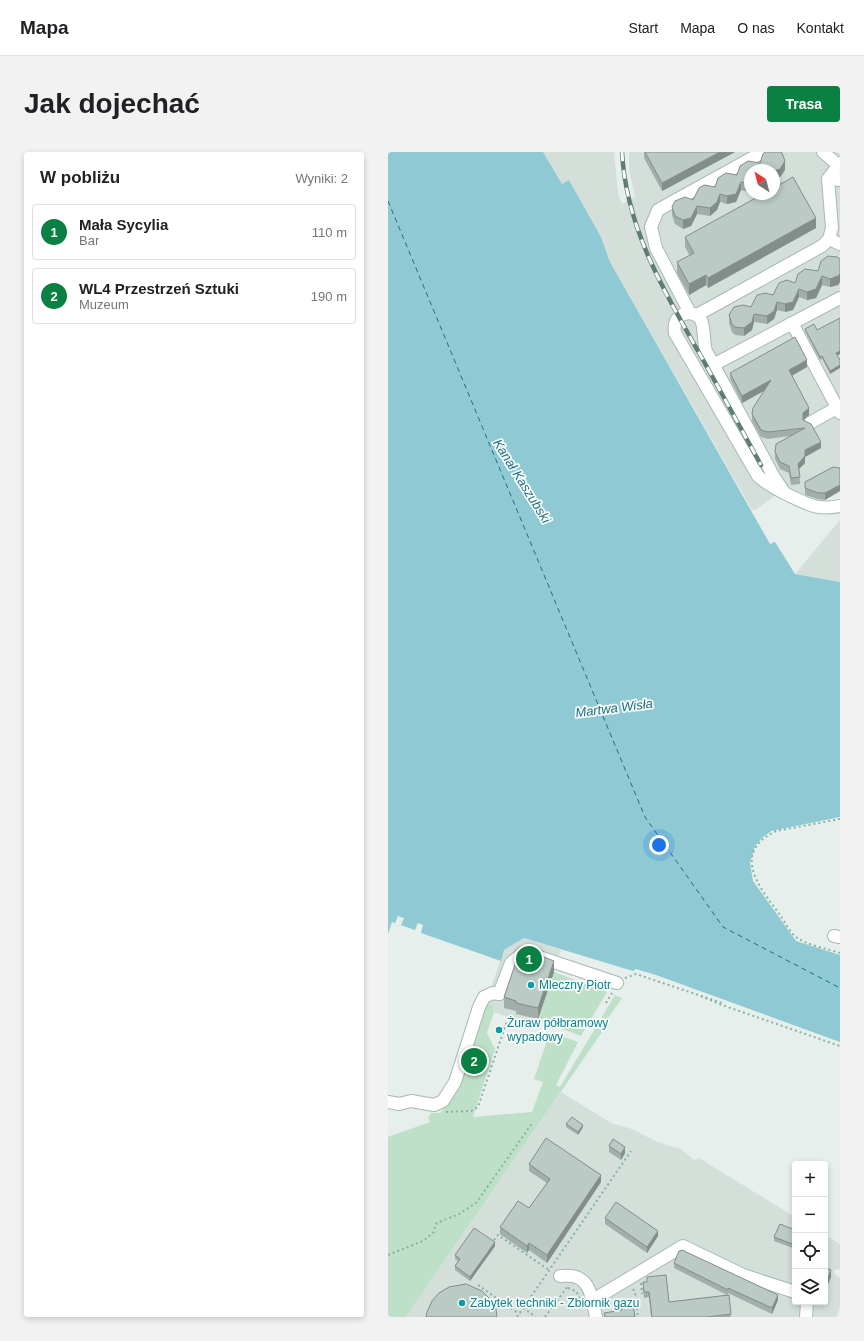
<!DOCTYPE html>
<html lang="pl">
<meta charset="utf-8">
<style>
:root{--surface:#fff;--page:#f2f2f2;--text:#202124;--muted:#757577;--line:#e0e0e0;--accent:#0b8043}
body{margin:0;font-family:Helvetica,sans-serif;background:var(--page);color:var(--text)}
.controls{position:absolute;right:12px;bottom:12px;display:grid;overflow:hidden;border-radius:4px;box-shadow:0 2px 6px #0003}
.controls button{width:36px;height:36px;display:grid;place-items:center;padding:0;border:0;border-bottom:1px solid var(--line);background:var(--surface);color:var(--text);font:20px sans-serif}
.compass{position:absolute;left:356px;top:12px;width:36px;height:36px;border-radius:50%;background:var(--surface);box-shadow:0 2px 6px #0003;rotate:324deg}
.you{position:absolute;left:271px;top:693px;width:14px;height:14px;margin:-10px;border:3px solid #fff;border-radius:50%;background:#1a73e8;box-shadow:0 0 0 6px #1a73e833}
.badge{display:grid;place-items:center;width:26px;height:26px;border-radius:50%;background:var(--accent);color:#fff;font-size:13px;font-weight:700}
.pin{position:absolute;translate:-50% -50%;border:2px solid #fff;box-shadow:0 1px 4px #0006}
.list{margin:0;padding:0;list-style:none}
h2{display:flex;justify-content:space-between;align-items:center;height:52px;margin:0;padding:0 16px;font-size:17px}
h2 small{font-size:13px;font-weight:400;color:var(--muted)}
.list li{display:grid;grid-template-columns:26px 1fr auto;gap:12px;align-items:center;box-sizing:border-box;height:56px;margin:0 8px 8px;padding:0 8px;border:1px solid var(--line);border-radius:4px}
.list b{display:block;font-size:15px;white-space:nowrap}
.list p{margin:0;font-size:13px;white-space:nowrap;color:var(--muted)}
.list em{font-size:13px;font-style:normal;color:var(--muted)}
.icon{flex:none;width:22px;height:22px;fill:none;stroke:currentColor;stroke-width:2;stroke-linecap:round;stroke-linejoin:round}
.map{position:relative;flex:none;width:452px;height:1165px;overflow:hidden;border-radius:4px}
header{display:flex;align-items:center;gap:24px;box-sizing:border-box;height:56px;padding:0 20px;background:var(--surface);border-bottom:1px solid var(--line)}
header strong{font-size:19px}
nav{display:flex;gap:22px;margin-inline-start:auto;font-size:14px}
.intro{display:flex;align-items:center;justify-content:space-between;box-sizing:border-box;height:96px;padding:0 24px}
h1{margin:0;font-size:28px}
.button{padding:10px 18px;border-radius:4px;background:var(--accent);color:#fff;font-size:14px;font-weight:700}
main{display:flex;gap:24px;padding:0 24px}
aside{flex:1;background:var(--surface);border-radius:4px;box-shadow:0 2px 6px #0003}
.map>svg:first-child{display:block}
</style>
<header>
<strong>Mapa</strong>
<nav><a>Start</a><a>Mapa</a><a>O nas</a><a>Kontakt</a></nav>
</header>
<div class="intro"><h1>Jak dojechać</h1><a class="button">Trasa</a></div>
<main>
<aside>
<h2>W pobliżu<small>Wyniki: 2</small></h2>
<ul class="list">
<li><span class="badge">1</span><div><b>Mała Sycylia</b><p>Bar</p></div><em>110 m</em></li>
<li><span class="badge">2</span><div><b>WL4 Przestrzeń Sztuki</b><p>Muzeum</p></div><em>190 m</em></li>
</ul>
</aside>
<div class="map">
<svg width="452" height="1165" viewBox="0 0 452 1165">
<rect width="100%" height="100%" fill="#e6efeb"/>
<g fill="#d4dfda" fill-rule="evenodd">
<path d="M155,0H226L230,41L234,52L247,45L241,17V0H452V340L435,349L428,350L418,346L417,343L398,335L369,357L364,358L222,110L213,85L181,28L174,32ZM362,18H386V42H362Z"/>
<polygon points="452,368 452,430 407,422"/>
<polygon points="136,786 173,798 146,875 106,860 104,852 98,850 116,798"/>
<polygon points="173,940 223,971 244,977 269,990 293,997 306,1008 311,1006 407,1065 407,1150 437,1150 437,1083 452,1092 452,1117 446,1118 447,1123 452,1126 452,1154 449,1165 18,1165"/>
</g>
<g fill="#bfe0c8">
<polygon points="166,820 219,840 193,884 149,868"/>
<path d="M227,843L234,846L221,865L214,880L18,1165H0V985L42,970L40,965L43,961H52C77,935 83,895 93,861L99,851L104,852L106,860L99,881L107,897L85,965L144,960L155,930L146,927L162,880L190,890L168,933L172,935Z"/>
</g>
<polygon fill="#8ec9d4" points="0,0 155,0 174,32 181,28 213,85 222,110 382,392 387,390 407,422 452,430 452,665 383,679 374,686 367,694 362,711 365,729 408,789 452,803 452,890 268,823 248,817 245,819 136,786 116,798 113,809 33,781 35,773 30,771 27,778 13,773 16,766 10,764 7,771 4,770 0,782"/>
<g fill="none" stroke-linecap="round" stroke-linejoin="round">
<polyline stroke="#1c6f80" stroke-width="1" stroke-dasharray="5 4" stroke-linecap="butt" points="0,49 257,665 335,775 452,836"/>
<defs>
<g id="minor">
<polyline points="435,0 450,13"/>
<polyline points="440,27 452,28"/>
<polyline points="441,87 452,92"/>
<polyline points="302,161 268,96 263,75 270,58 375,0"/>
<polyline points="309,163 434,94 441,87 444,76 440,27 452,11"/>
<polyline points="404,171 452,261"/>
<polyline points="325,213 452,146"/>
<polyline points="422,271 452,254"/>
<path d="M396,340L386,325L318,199C315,190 317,176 313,168C306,156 283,160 287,181L370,324C379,332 386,336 396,341C418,351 427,359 452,354"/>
<polyline points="446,784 452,785"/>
<polyline points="0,950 11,952 23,949 46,953 55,949 67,930 91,855 96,845 105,841 111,842 123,811 136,800 229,831"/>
<path d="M172,1124C177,1124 183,1123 188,1125C203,1129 205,1152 208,1165"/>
<polyline points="205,1148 295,1094 355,1123 407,1140"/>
<polyline points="418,1165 419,1150"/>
</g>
</defs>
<use href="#minor" stroke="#a8b8b2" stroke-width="14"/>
<g stroke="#86b3a5" stroke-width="2" stroke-dasharray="2 3" stroke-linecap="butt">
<path d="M452,667L388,679C342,701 372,736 392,763C397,770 403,783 411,787C420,793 440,797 452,801"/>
<polyline points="237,826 248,822 334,851"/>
<polyline points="313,844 331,852 452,894"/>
<polyline points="218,851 224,841"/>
<polyline points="58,960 83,959 90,955 121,863"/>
<polyline points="106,1088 110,1083 161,1118"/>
<polyline points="0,1103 35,1089 46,1080 47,1073 49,1071 71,1062 88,1051 145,970"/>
<polyline points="253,1131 254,1142"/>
<polyline points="90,1133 131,1162"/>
<polyline points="180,1136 188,1139 192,1147"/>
<polyline points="245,1137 247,1140 250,1165"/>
<polyline points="135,1156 148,1165"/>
<polyline points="129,1165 243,999"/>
<polyline points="157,1165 180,1134"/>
</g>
<use href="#minor" stroke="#fff" stroke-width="12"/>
<defs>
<path id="rail" d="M234,0C238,74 274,136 310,199C331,236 352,275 373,313"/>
</defs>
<use href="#rail" stroke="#5f7d75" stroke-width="4.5"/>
<use href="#rail" stroke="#f7fbf9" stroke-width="3" stroke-dasharray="9" stroke-linecap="butt"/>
</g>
<g fill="#a1aea9">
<polygon points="256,0 347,0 274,39 256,6"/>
<polygon points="352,14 397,18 392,25 386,27 386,18 362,18 362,40 361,40 353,38 348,50 339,52 332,50 329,58 322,64 309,62 303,74 295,77 287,72 284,63 284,55 305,48 349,23"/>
<polygon points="428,76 320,136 318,133 301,143 289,121 289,110 302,104 297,95 297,85"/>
<polygon points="452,107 452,130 450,133 442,135 434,133 428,146 419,148 411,145 405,158 397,160 389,158 386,167 379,172 366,170 364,178 356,184 347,183 344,180 341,171 341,163 363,155 430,119"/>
<polygon points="417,177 429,178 452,202 449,204 442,222 434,207 432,208 417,179"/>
<polygon points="419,215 404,224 421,263 415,268 433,296 417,305 417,311 411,317 412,332 403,333 401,321 392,317 387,307 387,300 402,284 380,287 373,285 364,269 364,262 376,239 354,251 342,227 342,221"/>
<polygon points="445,315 437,348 430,347 417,343 417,330"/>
<polygon points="166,820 150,867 128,862 128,859 116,856 116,845"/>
<polygon points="178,972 195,975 190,983 178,975"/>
<polygon points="221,994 237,1001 233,1008 221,1000"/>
<polygon points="141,1012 213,1030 159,1111 141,1098 139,1101 112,1082 112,1075 141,1056 159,1031 141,1019"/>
<polygon points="217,1066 270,1084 259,1101 217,1072"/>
<polygon points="407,1078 407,1097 386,1089 386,1085"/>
<polygon points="107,1094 82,1129 67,1118 67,1114 70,1109 67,1107 67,1103"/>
<polygon points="286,1111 390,1148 384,1162 340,1141 343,1165 263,1165 261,1145 256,1146 255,1136 255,1130 259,1130 259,1125 281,1150 339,1143 286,1116"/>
</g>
<g fill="#838d89">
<polygon points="332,0 347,0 274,39 274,31"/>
<polygon points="397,9 397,18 392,25 386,27 386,19"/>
<polygon points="353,30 353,38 348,50 339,52 339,44"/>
<rect x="361" y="32" width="1" height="8"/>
<polygon points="332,42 332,50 329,58 322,64 322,56"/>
<polygon points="309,54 309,62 303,74 295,77 295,68"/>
<polygon points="428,66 428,76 320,136 320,126"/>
<polygon points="452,122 452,130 450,133 442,135 442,127"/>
<polygon points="318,123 318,133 301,143 301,132"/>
<polygon points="434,124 434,133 428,146 419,148 419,140"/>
<polygon points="411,137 411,145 405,158 397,160 397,152"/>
<polygon points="389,150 389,158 386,167 379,172 379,164"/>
<polygon points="366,162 366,170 364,178 356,184 356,176"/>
<polygon points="452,199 452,202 448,204 448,201"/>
<polygon points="419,208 419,215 401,225 401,218"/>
<polygon points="452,213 452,216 442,222 442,219"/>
<polygon points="383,228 383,235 354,251 354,244"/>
<polygon points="421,256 421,263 415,268 415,261"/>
<polygon points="433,290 433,296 417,305 417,311 410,318 410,312 417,298"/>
<polygon points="452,333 452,339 437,348 437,341"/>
<polygon points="166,809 166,820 150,867 150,856"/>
<polygon points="195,973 195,975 190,983 190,980"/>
<polygon points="237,995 237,1001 233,1008 233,1002"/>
<polygon points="213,1023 213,1030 159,1111 159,1103"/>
<polygon points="270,1079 270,1084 259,1101 259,1095"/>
<polygon points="107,1090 107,1094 82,1129 82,1125"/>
<polygon points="141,1091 141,1098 139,1101 139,1094"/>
<polygon points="443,1118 443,1125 437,1140 437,1134"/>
<polygon points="390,1143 390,1148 384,1162 384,1156"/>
</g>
<g fill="#bbcac4" stroke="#838d89">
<polygon points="257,0 332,0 274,31"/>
<polygon points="377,0 393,0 394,1 397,9 392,17 386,19 386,18 378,18 376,17 375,18 362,18 362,32 361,32 353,30 348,42 339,44 332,42 329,50 322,56 309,54 303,66 295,68 287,64 284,55 287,49 297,45 305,48 311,36 316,33 327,35 330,26 338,21 349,23 352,14 360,9 372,11 375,2"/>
<polygon points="405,25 428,66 320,126 318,123 301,132 289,110 306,101 297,85 375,42 386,42 386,36"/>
<polygon points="440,104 449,105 452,107 452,122 450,124 442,127 434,124 428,137 419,140 411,137 405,150 397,152 389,150 386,159 379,164 366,162 364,170 356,176 347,175 344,172 341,163 346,155 355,153 363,155 369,143 377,141 385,143 391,131 399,128 407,131 410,122 417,117 430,119 433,109"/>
<polygon points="452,166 452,199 448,201 452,208 452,213 442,219 434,204 432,205 417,177 426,172 429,178"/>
<polygon points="407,185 419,208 401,218 421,256 415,261 415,268 423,272 433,290 417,298 417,304 410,312 412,325 403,326 401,314 392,310 387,300 388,292 417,276 380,280 373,278 364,262 365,256 383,228 354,244 342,221"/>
<polygon points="445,315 451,316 452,316 452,333 437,341 430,341 417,336 417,330"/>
<polygon points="138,798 166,809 150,856 128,851 128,849 116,845 130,804"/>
<polygon points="184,965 195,973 190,980 178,972"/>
<polygon points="158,986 213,1023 159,1103 141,1091 139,1094 112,1075 130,1049 141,1056 162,1027 141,1012"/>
<polygon points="225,987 237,995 233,1002 221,994"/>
<polygon points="228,1050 270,1079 259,1095 217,1066"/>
<polygon points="392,1072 407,1078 407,1093 386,1085"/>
<polygon points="86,1076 107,1090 82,1125 67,1114 72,1107 67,1103"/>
<polygon points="294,1098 390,1143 384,1156 340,1136 340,1138 286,1111 291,1099"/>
<polygon points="437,1116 443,1118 437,1134"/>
<polygon points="278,1123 281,1150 341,1143 343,1162 319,1165 264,1165 261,1140 256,1140 255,1130 259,1130 259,1125"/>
<polygon points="78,1132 94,1139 102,1147 108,1157 109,1165 38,1165 39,1160 44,1149 51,1141 61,1135"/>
<polygon points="245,1153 247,1165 217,1165 216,1161 234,1158 233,1155"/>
</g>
<g fill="#0f9aa8" stroke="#f7fbf9" stroke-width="1.5">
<circle cx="143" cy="833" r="4"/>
<circle cx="111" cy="878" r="4"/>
<circle cx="74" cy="1151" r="4"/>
</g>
<g text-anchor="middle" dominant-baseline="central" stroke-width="3.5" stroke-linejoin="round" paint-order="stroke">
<g font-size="12" fill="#0d838f" stroke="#f7fbf9" text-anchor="start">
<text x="151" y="833">Mleczny Piotr</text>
<text x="119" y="871">Żuraw półbramowy<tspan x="119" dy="14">wypadowy</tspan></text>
<text x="82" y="1151">Zabytek techniki - Zbiornik gazu</text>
</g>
<g font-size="13" font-style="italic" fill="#1c6f80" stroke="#f7fbf9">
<text transform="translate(134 329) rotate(58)">Kanał Kaszubski</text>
<text transform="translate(226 556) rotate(-7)">Martwa Wisła</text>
</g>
</g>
</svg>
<div class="controls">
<button>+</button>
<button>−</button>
<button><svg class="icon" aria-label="locate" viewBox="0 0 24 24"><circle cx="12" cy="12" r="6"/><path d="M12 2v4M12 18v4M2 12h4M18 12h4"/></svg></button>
<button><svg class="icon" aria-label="layers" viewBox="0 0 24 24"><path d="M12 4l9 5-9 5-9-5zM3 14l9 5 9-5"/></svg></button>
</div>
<svg class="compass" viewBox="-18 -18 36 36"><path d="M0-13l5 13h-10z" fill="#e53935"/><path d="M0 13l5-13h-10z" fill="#757577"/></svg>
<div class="you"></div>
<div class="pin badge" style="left:141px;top:807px">1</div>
<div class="pin badge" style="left:86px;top:909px">2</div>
</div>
</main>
